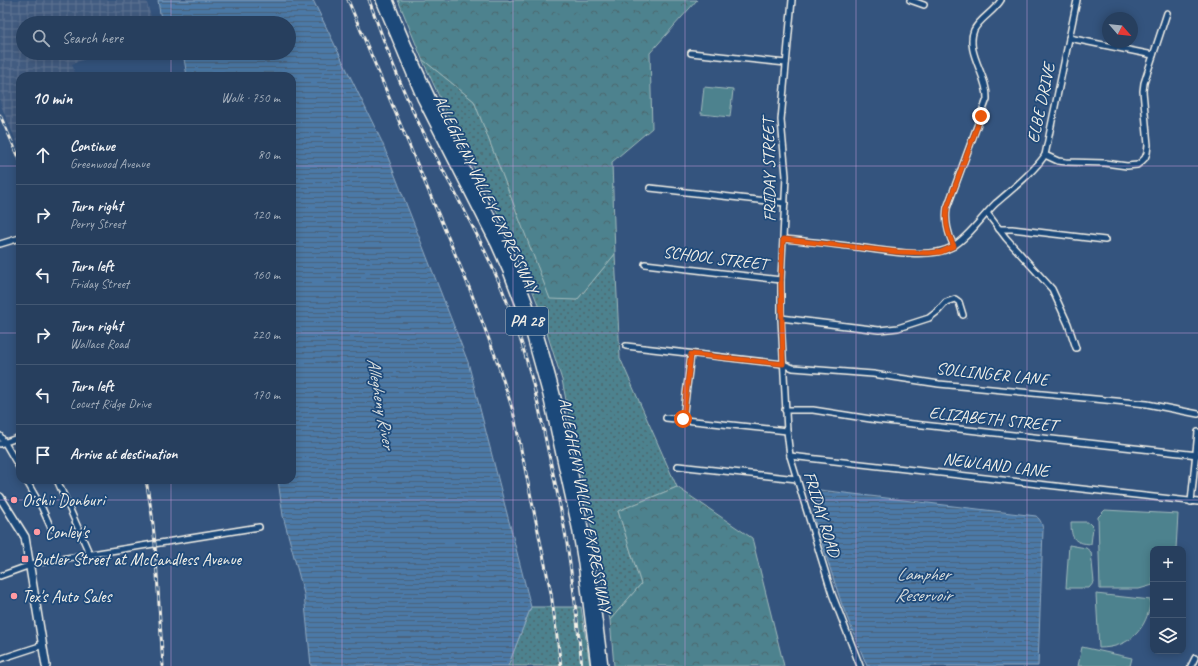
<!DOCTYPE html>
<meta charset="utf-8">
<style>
:root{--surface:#273f5e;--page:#334a67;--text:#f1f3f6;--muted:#a4afbc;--line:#435873}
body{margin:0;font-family:Caveat,sans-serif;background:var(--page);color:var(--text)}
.controls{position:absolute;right:12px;bottom:12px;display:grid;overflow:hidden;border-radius:8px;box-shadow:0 2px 10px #0003}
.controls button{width:36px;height:36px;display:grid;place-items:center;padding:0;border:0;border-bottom:1px solid var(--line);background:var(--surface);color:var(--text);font:20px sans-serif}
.compass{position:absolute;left:1102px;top:12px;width:36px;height:36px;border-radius:50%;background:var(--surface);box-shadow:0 2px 10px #0003;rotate:118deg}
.stop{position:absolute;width:12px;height:12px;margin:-9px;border:3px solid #ea580c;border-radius:50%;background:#fff}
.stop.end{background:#ea580c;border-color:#fff;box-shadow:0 1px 4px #0008}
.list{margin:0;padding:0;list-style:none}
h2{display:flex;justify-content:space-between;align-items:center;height:52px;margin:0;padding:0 16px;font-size:17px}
h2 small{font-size:13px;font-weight:400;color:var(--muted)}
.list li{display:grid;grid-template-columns:26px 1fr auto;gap:12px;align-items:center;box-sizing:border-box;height:60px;padding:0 16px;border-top:1px solid var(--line)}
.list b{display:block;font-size:15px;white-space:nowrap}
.list p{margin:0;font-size:13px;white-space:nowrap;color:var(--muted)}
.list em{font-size:13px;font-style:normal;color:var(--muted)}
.icon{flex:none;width:22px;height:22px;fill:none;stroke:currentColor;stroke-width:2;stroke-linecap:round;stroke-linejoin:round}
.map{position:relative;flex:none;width:1198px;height:666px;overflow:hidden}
.search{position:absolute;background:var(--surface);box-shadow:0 2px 10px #0003;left:16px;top:16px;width:280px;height:44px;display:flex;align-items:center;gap:10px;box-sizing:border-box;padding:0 14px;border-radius:22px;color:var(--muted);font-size:15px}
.panel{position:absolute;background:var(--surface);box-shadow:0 2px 10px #0003;left:16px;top:72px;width:280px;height:412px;border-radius:12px}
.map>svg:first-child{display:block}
</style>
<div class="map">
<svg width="1198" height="666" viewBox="0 0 1198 666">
<defs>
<pattern id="industrial-grid" width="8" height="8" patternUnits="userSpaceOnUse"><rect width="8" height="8" fill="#435c81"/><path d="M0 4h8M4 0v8" fill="none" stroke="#5f7493"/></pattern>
<pattern id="grass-dots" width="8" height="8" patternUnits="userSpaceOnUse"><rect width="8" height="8" fill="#4e828e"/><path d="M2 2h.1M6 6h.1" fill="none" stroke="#4c686e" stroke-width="1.8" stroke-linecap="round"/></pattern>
<pattern id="forest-crowns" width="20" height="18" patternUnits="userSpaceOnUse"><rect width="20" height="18" fill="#4e828e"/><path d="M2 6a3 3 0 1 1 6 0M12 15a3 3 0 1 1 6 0" fill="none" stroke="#4c686e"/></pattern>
<pattern id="water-rules" width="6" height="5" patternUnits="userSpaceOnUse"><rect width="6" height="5" fill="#4c79a7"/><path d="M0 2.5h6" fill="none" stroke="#4b637b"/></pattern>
</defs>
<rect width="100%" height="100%" fill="#34547e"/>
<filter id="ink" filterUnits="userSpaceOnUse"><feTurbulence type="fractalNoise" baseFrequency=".025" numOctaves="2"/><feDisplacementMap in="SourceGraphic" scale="8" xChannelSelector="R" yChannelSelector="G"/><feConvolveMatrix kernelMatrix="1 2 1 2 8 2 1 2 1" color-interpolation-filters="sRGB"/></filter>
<g filter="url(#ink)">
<polygon fill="url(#industrial-grid)" points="0,0 146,0 153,23 23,23 23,53 101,53 72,64 76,76 20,76 20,150 0,103"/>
<g fill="url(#grass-dots)" stroke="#a1babb">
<polygon points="422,59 474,101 550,298 577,300 615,254 620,358 677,487 618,511 641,584 610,620 562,380 537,302 514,244 454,129"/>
<polygon points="531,607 581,607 590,666 508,666"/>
</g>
<g fill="url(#forest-crowns)" stroke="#a1babb">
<polygon points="398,0 508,0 510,1 512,0 697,0 650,53 652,128 612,162 615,254 577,300 550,299 474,101 422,59"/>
<polygon points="677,487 752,538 784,666 614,666 610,620 641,584 618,511"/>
</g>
<g fill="#4e828e" stroke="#a1babb">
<polygon points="704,87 733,90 730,117 701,114"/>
<polygon points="1105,510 1178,514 1176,549 1153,549 1153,585 1139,589 1100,589 1098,517"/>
<path d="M1071,522H1088L1093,527L1091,544C1074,543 1071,539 1071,522Z"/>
<polygon points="1069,545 1086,548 1091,552 1094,582 1089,588 1066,588"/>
<path d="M1096,594L1151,600C1147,629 1130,648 1099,648Z"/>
<polygon points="1082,647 1132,658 1130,666 1078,666"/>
</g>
<g fill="url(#water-rules)" stroke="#8fa9c1">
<polygon points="158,0 313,0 382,142 468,362 531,607 508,666 311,666 304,594 283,516 278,480 292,480 292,76 187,76 183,53 289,53 289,23 165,23 160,14"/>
<path d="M820,490L1036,516C1041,520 1042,524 1043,530L1038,666H867L842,605L815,522L813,500L816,493Z"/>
</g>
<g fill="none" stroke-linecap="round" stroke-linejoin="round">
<defs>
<g id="street">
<polyline points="792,0 781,120 786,176 781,280 781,318 787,431 790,456 832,594 860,666"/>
<polyline points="910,0 924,5"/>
<polyline points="1069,38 1153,55"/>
<polyline points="691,53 786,63"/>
<polyline points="1045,155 1058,161 1066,162 1105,163 1127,166 1137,165 1141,162 1145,158 1147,153 1148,145 1143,91 1144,83 1167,13"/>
<polyline points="650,188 785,203"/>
<polyline points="987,213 1006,238 1052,289 1068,324 1076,348"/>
<polyline points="999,229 1012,229 1105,240"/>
<path d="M783,239C807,241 831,244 856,247C882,250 929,260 952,247C968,238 982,217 995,204C1010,191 1035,171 1045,155L1077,0"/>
<polyline points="0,244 20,238"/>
<path d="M954,246C948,235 945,220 947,208L987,99C988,76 965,52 974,30C980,18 994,12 1001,0"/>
<polyline points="645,264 781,280"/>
<polyline points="781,318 879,330 898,328 929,318 938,311 946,302 955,299 959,302 963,315"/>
<polyline points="626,346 783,364 793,368 873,374 939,384 1147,404 1198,414"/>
<polyline points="785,410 813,410 877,420 1198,455"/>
<polyline points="666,418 787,431"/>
<polyline points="683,419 691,354"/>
<polyline points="0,436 5,443 20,469"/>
<polyline points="0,444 20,437"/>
<polyline points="790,456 1198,502"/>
<polyline points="678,466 797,479"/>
<polyline points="26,480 42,508 51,528"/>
<polyline points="57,480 90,555"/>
<polyline points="1191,502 1198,432"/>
<polyline points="0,576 36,563 259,527"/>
<polyline points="0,659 43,645"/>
<polyline points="1191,666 1195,658"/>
</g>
<polyline id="secondary" points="0,497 25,537 46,666"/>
<g id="highway">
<polyline points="381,0 422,98 496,244 508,271 529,326 548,395 577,527 583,563 596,666"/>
<path d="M388,0C409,55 435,109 461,161C482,201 504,241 520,283C541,336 555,390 567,446C583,519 594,592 603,666"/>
</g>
</defs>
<use href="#street" stroke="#f4f1e8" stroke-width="8"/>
<use href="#secondary" stroke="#f4f1e8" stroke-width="10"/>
<use href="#highway" stroke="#f4f1e8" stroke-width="12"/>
<use href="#street" stroke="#1f4a7a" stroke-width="5"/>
<use href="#secondary" stroke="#1f4a7a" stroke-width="7"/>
<use href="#highway" stroke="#1f4a7a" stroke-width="9"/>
<defs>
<g id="rail">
<polyline points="348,0 469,287 496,358 513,411 551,593 561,666"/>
<path d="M369,0C382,36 395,73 412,109C442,173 480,233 506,299C525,346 537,396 547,446C553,474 560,503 565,532C573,577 577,621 582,666"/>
<polyline points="0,115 20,160"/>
<polyline points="146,480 152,515 155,544 163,666"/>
</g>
</defs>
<use href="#rail" stroke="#f4f1e8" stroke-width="3"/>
<use href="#rail" stroke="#1f4a7a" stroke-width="1.5" stroke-dasharray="4.5" stroke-linecap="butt"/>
</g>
</g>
<g fill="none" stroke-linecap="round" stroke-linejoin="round" filter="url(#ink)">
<path stroke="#ea580c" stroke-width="5" d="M683,419L691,354L783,364L781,280L783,239L897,252L928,253L941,252L954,246C948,235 945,221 947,208L981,116"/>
</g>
<path fill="none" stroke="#be98d6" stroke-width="1" stroke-opacity="0.55" d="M171,0V23M342,0V666M513,0V666M685,0V666M856,0V666M1027,0V666M171,53V76M0,166H20M292,166H1198M0,333H20M292,333H1198M171,480V666M0,500H1198"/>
<g fill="#ff9aa2" stroke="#1f4a7a" stroke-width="1.5">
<circle cx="14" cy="500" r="4"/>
<circle cx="37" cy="532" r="4"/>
<rect x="21" y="555" width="8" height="8" rx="2"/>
<circle cx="14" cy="596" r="4"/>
</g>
<g text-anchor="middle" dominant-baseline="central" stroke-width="3.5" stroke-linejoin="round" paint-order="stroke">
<rect fill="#1f4a7a" stroke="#b4bfc7" stroke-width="1" x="506" y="307" width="42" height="28" rx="3"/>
<g font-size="16" font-weight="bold" fill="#f4f1e8">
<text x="527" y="321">PA 28</text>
</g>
<g font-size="17" fill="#f4f1e8" stroke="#1f4a7a">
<text transform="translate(1041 103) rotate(-78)">ELBE DRIVE</text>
<text transform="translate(769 170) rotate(-91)">FRIDAY STREET</text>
<text transform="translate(486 194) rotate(64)">ALLEGHENY VALLEY EXPRESSWAY</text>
<text transform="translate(715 258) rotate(7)">SCHOOL STREET</text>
<text transform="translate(992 374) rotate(6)">SOLLINGER LANE</text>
<text transform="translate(993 419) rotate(6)">ELIZABETH STREET</text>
<text transform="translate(996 465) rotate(7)">NEWLAND LANE</text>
<text transform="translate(585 505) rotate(79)">ALLEGHENY VALLEY EXPRESSWAY</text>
<text transform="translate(822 514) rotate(73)">FRIDAY ROAD</text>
</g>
<g font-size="17" fill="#f4f1e8" stroke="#1f4a7a" text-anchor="start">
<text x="22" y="500">Oishii Donburi</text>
<text x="45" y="532">Conley's</text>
<text x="33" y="559">Butler Street at McCandless Avenue</text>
<text x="22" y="596">Tex's Auto Sales</text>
</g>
<g font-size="18" font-style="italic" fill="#dbdfde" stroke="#1f4a7a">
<text transform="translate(381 403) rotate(80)">Allegheny River</text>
<text x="923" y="574">Lampher<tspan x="923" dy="21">Reservoir</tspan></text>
</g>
</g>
</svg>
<div class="controls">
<button>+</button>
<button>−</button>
<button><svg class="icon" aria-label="layers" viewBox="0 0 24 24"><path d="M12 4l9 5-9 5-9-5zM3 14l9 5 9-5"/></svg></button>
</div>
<svg class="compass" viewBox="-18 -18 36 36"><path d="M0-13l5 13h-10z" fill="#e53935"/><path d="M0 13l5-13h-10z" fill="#a4afbc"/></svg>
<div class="stop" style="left:683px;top:419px"></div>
<div class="stop end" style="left:981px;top:116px"></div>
<div class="search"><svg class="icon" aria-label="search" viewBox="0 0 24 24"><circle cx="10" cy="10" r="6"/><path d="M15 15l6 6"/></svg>Search here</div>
<section class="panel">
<h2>10 min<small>Walk · 750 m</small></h2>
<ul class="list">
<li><svg class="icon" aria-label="ahead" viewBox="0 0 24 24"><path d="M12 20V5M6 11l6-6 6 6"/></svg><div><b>Continue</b><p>Greenwood Avenue</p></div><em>80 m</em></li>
<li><svg class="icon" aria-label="right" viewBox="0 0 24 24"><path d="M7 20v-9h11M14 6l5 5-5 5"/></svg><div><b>Turn right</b><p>Perry Street</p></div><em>120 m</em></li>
<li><svg class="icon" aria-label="left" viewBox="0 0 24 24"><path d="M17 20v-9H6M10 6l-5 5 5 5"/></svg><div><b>Turn left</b><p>Friday Street</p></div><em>160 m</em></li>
<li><svg class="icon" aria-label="right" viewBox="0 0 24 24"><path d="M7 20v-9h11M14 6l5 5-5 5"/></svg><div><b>Turn right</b><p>Wallace Road</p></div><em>220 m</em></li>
<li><svg class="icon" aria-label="left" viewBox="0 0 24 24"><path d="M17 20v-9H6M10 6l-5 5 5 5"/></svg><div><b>Turn left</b><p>Locust Ridge Drive</p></div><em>170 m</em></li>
<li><svg class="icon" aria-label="arrive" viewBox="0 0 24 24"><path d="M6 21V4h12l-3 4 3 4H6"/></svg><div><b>Arrive at destination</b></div></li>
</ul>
</section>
</div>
